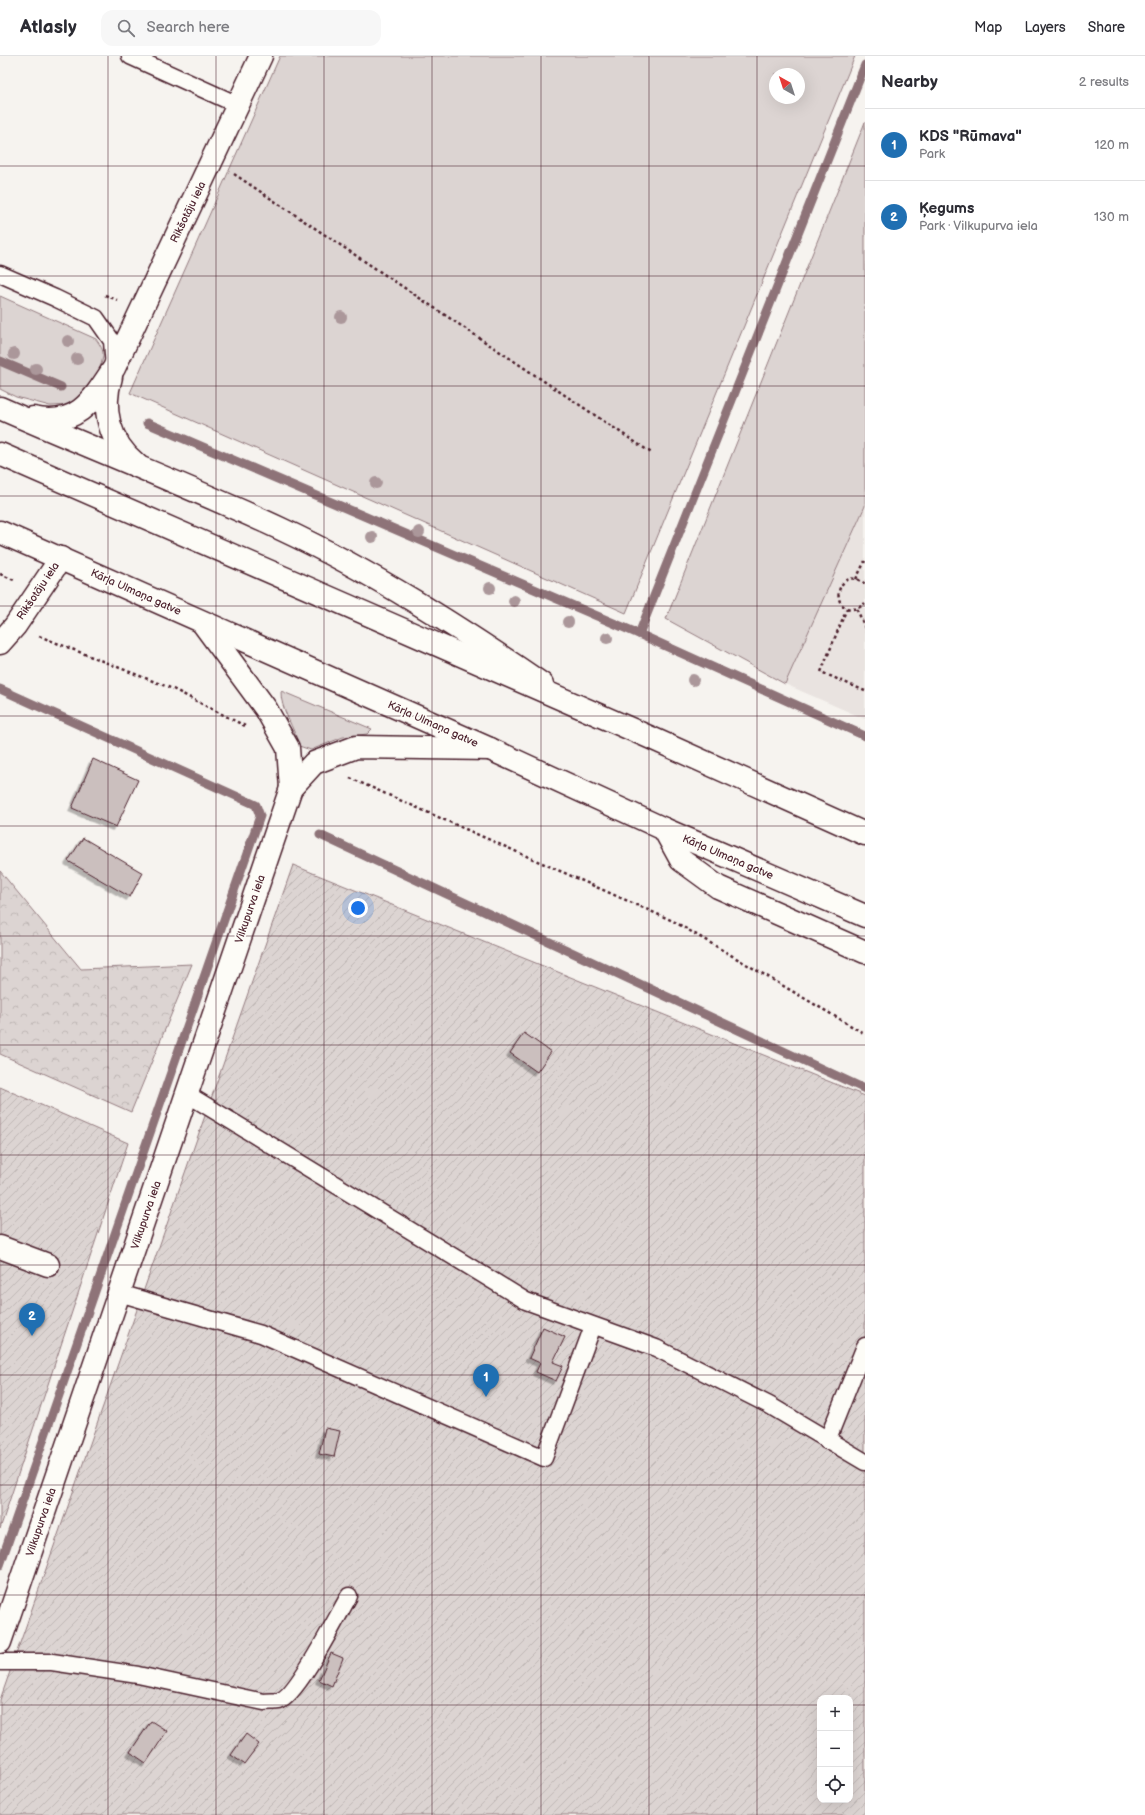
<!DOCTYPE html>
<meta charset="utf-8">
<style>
:root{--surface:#fff;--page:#f7f7f7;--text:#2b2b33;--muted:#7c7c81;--line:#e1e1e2;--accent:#1f6fb2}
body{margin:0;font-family:"Balsamiq Sans",sans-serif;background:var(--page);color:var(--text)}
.controls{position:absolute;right:12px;bottom:12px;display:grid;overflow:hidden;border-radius:8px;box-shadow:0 4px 16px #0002}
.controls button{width:36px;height:36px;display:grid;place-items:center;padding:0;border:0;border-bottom:1px solid var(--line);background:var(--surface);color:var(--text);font:20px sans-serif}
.compass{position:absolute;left:769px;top:12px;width:36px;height:36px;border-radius:50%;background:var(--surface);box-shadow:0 4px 16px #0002;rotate:321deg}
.you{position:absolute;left:358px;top:852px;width:14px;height:14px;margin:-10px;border:3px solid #fff;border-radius:50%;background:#1a73e8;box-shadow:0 0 0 6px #1a73e833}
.badge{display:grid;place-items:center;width:26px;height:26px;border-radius:50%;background:var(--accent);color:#fff;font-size:13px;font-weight:700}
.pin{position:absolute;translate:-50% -33px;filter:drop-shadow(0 1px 2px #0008)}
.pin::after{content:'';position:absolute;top:21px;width:14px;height:12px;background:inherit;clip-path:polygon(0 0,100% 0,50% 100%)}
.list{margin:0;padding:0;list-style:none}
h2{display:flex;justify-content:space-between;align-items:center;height:52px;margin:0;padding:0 16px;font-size:17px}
h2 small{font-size:13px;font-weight:400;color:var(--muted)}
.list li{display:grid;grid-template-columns:26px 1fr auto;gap:12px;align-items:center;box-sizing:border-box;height:72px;padding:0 16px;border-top:1px solid var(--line)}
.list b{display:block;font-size:15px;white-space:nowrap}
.list p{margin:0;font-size:13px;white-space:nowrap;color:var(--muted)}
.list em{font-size:13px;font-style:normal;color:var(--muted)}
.icon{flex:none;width:22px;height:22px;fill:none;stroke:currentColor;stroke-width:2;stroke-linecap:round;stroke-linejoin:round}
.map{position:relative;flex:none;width:865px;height:1759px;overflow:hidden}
header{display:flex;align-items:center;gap:24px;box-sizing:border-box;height:56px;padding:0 20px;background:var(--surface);border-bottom:1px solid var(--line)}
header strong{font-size:19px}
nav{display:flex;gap:22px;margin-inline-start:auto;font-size:14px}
.search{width:280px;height:36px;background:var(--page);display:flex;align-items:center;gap:10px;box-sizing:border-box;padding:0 14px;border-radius:12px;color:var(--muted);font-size:15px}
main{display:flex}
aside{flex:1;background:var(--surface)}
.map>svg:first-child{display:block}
</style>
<header>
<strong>Atlasly</strong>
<div class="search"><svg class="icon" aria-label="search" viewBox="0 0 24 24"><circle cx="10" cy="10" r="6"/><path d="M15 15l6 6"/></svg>Search here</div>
<nav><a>Map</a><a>Layers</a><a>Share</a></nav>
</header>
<main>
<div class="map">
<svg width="865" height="1759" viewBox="0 0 865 1759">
<defs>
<pattern id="forest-crowns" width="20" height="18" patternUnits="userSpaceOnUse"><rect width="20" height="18" fill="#dcd4d2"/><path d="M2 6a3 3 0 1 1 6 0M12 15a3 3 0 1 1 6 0" fill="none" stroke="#beb6b4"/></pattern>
<pattern id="garden-furrows" width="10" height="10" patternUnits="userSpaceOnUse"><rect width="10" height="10" fill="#dcd4d2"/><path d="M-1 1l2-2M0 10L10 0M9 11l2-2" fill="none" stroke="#beb6b4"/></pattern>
<filter id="shadow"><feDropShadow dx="-3.5" dy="3.5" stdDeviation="0" flood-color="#0004"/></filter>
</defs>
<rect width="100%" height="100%" fill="#f6f3ef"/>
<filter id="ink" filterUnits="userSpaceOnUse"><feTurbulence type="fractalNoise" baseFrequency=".025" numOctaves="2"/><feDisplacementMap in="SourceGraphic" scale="8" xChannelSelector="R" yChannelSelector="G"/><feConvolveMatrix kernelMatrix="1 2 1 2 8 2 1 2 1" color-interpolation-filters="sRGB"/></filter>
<g filter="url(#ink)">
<polygon fill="#e9e3e0" points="865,450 865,663 785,628"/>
<g fill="#dcd4d2" stroke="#937a7e" fill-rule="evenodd">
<path d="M280,0H855L626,557L130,337ZM775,18H799V42H775Z"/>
<polygon points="865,66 865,450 785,628 666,563"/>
<path d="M0,240L96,283C100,289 104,294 103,301C100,319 84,337 72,349L50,350L16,341L0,333Z"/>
<path d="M281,635L372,673L367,678L343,681L311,694L299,690C295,672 280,653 281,635Z"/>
</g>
<polygon fill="url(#forest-crowns)" stroke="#937a7e" points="0,815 81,913 192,908 131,1056 0,998"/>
<g fill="url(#garden-furrows)" stroke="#937a7e" fill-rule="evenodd">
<path d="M293,809L865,1040V1759H0V1644ZM820,1642H850V1744H820Z"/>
<polygon points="0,1031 128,1087 0,1473"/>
</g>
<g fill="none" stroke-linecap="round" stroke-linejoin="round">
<g stroke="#8e7378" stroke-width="9">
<polyline points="0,305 61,331"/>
<polyline points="147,367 639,578 865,680"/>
<polyline points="639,578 865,9"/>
<polyline points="0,633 256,749 260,760 0,1509"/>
<polyline points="320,779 865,1033"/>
</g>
</g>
<g fill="#cbbfbe" stroke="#4a1f2b" filter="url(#shadow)">
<polygon points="93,703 138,724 116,771 72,752"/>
<polygon points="83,782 143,817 130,841 68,805"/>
<polygon points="524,977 551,996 537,1016 510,997"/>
<polygon points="543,1271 565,1281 553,1306 563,1310 556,1325 536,1316 540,1307 529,1302"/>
<polygon points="325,1372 340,1375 334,1401 319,1398"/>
<polygon points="331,1597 343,1602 332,1630 319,1624"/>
<polygon points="151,1665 167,1675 146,1707 130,1696"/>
<polygon points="246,1678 259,1688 244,1708 231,1699"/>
</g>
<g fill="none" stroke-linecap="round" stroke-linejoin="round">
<defs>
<g id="lane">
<polyline points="130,0 238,49"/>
<polyline points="0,218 55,242 96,262 112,285 114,312"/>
<polyline points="187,1038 526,1245 656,1292 769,1349 865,1406"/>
<polyline points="119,1237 261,1278 544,1402 593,1270"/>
<polyline points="827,1385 865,1290"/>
<path d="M0,1606H52L138,1619L264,1646C268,1645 275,1646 279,1645C297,1640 338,1559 349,1540"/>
</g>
<g id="street">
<path d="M111,321C101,353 109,386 136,408"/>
<path d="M0,352C93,393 189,430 281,473C373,516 458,571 542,628"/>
<path d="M33,362C77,372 93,344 114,312L261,0"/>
<polyline points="202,566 266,653 288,692 291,732"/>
<polyline points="0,587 15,570 61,502"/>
<polyline points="0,1191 48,1209"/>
<polyline points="0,1586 291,732 314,707 356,691 490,693"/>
</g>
<g id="highway">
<polyline points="0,398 649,681 865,778"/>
<polyline points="0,476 490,693 664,773 865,860"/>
<polyline points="664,773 681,804 718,831 865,896"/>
</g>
</defs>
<use href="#lane" stroke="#4a1f2b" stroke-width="19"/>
<use href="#street" stroke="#4a1f2b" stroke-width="25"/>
<use href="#highway" stroke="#4a1f2b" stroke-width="25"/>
<g stroke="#4a1f2b" stroke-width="2.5" stroke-dasharray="3 3" stroke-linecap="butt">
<polyline points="234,118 653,398"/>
<polyline points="105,239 117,244"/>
<polyline points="0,518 14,524"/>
<polyline points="856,523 865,505"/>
<path d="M865,528C841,508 827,550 851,553C857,553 861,551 865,547"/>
<polyline points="847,552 821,616 865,635"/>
<polyline points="857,553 865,572"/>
<polyline points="39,580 173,633 245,670"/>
<polyline points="350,722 673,865 865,978"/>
</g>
<use href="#lane" stroke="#fdfcf7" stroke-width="16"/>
<use href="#street" stroke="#fdfcf7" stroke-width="22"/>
<use href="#highway" stroke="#fdfcf7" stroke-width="22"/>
</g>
<g fill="#ab979a">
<circle cx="341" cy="261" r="6"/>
<circle cx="68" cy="285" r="6"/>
<circle cx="14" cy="298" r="6"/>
<circle cx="77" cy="303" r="6"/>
<circle cx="36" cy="313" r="6"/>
<circle cx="376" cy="427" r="6"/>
<circle cx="419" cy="476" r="6"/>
<circle cx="372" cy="481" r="6"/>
<circle cx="490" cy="532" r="6"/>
<circle cx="514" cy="545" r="6"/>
<circle cx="568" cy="566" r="6"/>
<circle cx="607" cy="582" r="6"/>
<circle cx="693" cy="624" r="6"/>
</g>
</g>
<path fill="none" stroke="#4a1f2b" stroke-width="1" stroke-opacity="0.55" d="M108,0V1759M216,0V1759M324,0V1759M432,0V1759M541,0V1759M649,0V1759M757,0V1759M0,110H865M0,220H865M0,330H865M0,440H865M0,550H865M0,660H865M0,770H865M0,880H865M0,989H865M0,1099H865M0,1209H865M0,1319H865M0,1429H865M0,1539H865M0,1649H820M850,1649H865"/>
<g text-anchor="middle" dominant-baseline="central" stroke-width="3.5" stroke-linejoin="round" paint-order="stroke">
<g font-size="11" fill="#4a1f2b" stroke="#fdfcf7">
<text transform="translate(188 156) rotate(-64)">Rikšotāju iela</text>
<text transform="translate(38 535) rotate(-56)">Rikšotāju iela</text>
<text transform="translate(136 536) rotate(24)">Kārļa Ulmaņa gatve</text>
<text transform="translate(433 668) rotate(24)">Kārļa Ulmaņa gatve</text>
<text transform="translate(728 801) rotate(23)">Kārļa Ulmaņa gatve</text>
<text transform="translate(250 853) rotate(-71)">Vilkupurva iela</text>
<text transform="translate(146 1159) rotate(-71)">Vilkupurva iela</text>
<text transform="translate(41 1466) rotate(-71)">Vilkupurva iela</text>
</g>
</g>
</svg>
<div class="controls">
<button>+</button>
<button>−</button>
<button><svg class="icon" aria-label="locate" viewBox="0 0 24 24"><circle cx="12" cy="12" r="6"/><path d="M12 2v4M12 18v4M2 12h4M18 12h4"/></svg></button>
</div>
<svg class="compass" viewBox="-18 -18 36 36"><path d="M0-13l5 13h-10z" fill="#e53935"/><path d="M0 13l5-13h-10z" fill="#7c7c81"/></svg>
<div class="you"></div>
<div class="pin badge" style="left:486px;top:1341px">1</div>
<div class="pin badge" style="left:32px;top:1280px">2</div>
</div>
<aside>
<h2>Nearby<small>2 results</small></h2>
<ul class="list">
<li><span class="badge">1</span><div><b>KDS &quot;Rūmava&quot;</b><p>Park</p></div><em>120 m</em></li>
<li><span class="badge">2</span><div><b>Ķegums</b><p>Park · Vilkupurva iela</p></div><em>130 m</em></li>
</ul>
</aside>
</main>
